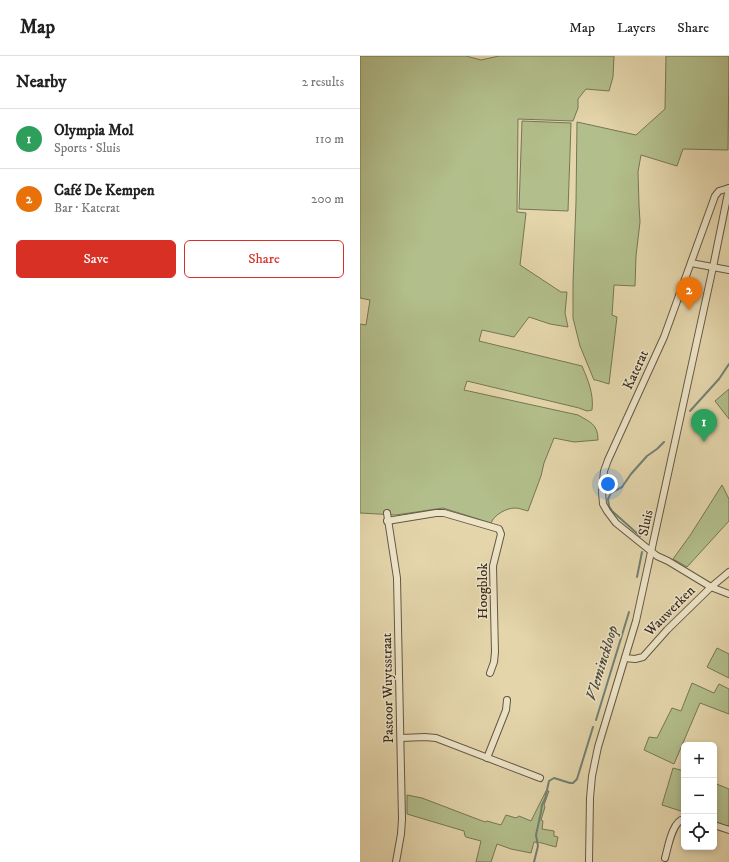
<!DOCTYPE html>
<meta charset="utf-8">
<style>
:root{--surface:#fff;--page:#f2f2f2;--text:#222;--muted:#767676;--line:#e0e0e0;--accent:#d93025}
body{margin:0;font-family:"IM FELL DW Pica",serif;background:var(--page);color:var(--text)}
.controls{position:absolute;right:12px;bottom:12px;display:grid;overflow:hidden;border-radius:6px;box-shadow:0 2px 6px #0003}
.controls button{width:36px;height:36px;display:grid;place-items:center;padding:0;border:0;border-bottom:1px solid var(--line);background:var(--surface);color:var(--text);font:20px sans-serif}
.you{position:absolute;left:248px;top:428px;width:14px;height:14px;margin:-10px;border:3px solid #fff;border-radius:50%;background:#1a73e8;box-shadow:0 0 0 6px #1a73e833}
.badge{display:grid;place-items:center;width:26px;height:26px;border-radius:50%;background:var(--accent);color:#fff;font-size:13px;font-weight:700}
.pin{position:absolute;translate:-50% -33px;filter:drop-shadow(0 1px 2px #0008)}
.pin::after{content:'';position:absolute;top:21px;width:14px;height:12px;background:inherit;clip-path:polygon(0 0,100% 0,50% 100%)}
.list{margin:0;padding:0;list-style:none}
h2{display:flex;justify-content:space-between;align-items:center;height:52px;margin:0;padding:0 16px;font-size:17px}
h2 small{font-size:13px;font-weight:400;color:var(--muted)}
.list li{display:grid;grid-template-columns:26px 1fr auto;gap:12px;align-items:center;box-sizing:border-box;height:60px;padding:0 16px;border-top:1px solid var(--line)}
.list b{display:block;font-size:15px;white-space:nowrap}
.list p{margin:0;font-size:13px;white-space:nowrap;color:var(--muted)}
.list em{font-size:13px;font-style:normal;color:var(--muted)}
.actions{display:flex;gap:8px;padding:12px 16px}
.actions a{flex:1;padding:9px 0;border:1px solid var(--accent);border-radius:6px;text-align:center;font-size:14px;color:var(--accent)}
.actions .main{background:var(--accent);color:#fff}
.icon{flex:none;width:22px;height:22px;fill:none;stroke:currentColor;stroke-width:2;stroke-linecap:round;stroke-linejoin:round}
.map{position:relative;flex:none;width:369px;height:806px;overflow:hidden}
header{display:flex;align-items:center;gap:24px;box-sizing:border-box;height:56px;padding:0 20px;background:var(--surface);border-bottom:1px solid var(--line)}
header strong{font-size:19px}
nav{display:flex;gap:22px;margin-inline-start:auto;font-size:14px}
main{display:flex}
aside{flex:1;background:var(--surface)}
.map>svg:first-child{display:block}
</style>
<header>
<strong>Map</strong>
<nav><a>Map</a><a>Layers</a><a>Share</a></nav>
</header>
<main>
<aside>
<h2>Nearby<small>2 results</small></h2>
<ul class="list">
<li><span class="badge" style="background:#2e9e5b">1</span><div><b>Olympia Mol</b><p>Sports · Sluis</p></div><em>110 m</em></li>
<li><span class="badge" style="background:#e8710a">2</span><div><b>Café De Kempen</b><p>Bar · Katerat</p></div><em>200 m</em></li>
</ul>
<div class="actions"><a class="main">Save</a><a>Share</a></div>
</aside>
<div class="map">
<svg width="369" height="806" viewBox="0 0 369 806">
<rect width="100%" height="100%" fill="#e4d5ab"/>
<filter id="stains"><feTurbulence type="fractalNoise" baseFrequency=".005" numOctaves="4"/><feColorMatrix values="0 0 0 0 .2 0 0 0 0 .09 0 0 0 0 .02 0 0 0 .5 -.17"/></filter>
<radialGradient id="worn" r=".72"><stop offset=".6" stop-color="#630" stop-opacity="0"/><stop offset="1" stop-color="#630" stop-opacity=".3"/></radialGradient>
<g fill="#b2be8b" stroke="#767656">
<path d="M0,0H106L121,4L139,0H254L253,21L249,35L226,33L218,43V52L213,65L158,63L157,156L166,157L160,209L201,236H207L205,257L208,271L190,268L169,261L154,281L122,274L119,285L222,310C228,324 234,338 232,354L227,355L219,352L107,325L104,334L218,359C230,366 238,368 238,384L214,386L194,382L184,407L181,420L168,455C164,454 159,452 155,452C146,452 134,459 131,467L83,452L36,459L0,457V268L6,269L10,244L0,242Z"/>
<polygon points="306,0 369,0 368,94 323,93 317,110 281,99 278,116 279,149 280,166 276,200 275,230 254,229 252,259 257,261 249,328 236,324 234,324 220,290 213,262 213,227 216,146 217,66 276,79 305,53"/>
<polygon points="162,65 211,67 208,155 159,153"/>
<polygon points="369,333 369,363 355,345"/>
<polygon points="362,429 369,443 369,465 327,511 313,503 331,478"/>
<polygon points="357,592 369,598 369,622 347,611"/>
<polygon points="332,627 354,637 359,628 369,633 369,658 340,647 314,708 284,694 289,681 297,682 312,652 321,655"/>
<polygon points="313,712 324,715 324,756 302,749"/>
<polygon points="354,727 369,733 369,771 354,766"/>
<path d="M186,735H189L184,749L185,751L181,764L183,765L182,773L194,775V780L198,781L196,791C187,789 182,786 174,786L171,797L151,793L137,788L131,806H116L121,785L106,781L105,780L104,775L47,758V739L62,742L125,766L127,765L141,769L146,759L156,762L159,760L171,765Z"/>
</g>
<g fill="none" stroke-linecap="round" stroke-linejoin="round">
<g stroke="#718075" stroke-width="2">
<polyline points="330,355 359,323 369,308"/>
<polyline points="280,480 252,455 249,450 248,443 251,437 262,431 271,418 287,400 297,393 304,386"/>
<polyline points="277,521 282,496"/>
<polyline points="236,664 269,556"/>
<polyline points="174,806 178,790 176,779 181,756 182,749 185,743 189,725 194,722 210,727 213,727 217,723 233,671"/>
</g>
<defs>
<g id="minor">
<polyline points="369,132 359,135 355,140 304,281 248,404 244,415 243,425 242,436 243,448 247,455 256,467 297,500 308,505 351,531 369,538"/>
<polyline points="331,207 369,214"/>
<polyline points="27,457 37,522 42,763 41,778 36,806"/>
<polyline points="27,465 76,457 84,457 139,473 141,478 133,510 135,596 134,606 130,617"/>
<polyline points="265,602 275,603 283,601 307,574 351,531 369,516"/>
<polyline points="41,682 65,681 76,682 180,722"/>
<polyline points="127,702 146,654 147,644"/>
<polyline points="354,769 369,774"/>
<path d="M305,802C308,792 312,765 324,763"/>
<polyline points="229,806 230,742 232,720 238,691 276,565 353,211 369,132"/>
</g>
</defs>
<use href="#minor" stroke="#645743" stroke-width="8"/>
<use href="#minor" stroke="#ede4c8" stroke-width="6"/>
</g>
<g text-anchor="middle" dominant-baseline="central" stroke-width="3" stroke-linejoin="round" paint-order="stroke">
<g font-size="14" fill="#3a2d20" stroke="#ede4c8">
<text transform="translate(276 314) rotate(-65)">Katerat</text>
<text transform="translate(286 467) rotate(-78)">Sluis</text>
<text transform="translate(123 535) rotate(-90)">Hoogblok</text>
<text transform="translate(310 555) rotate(-45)">Wauwerken</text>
<text transform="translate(28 632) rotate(-91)">Pastoor Wuytsstraat</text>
</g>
<g font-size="15" font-style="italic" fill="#4c493c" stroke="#ede4c8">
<text transform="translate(242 607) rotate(-73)">Vleminckloop</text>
</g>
</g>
<rect width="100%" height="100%" filter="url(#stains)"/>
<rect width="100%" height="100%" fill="url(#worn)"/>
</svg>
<div class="controls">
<button>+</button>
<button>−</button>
<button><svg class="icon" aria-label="locate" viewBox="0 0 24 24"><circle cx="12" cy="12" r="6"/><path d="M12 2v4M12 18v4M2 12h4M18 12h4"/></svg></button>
</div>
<div class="you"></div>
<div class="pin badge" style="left:344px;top:386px;background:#2e9e5b">1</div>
<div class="pin badge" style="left:329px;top:254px;background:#e8710a">2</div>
</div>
</main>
